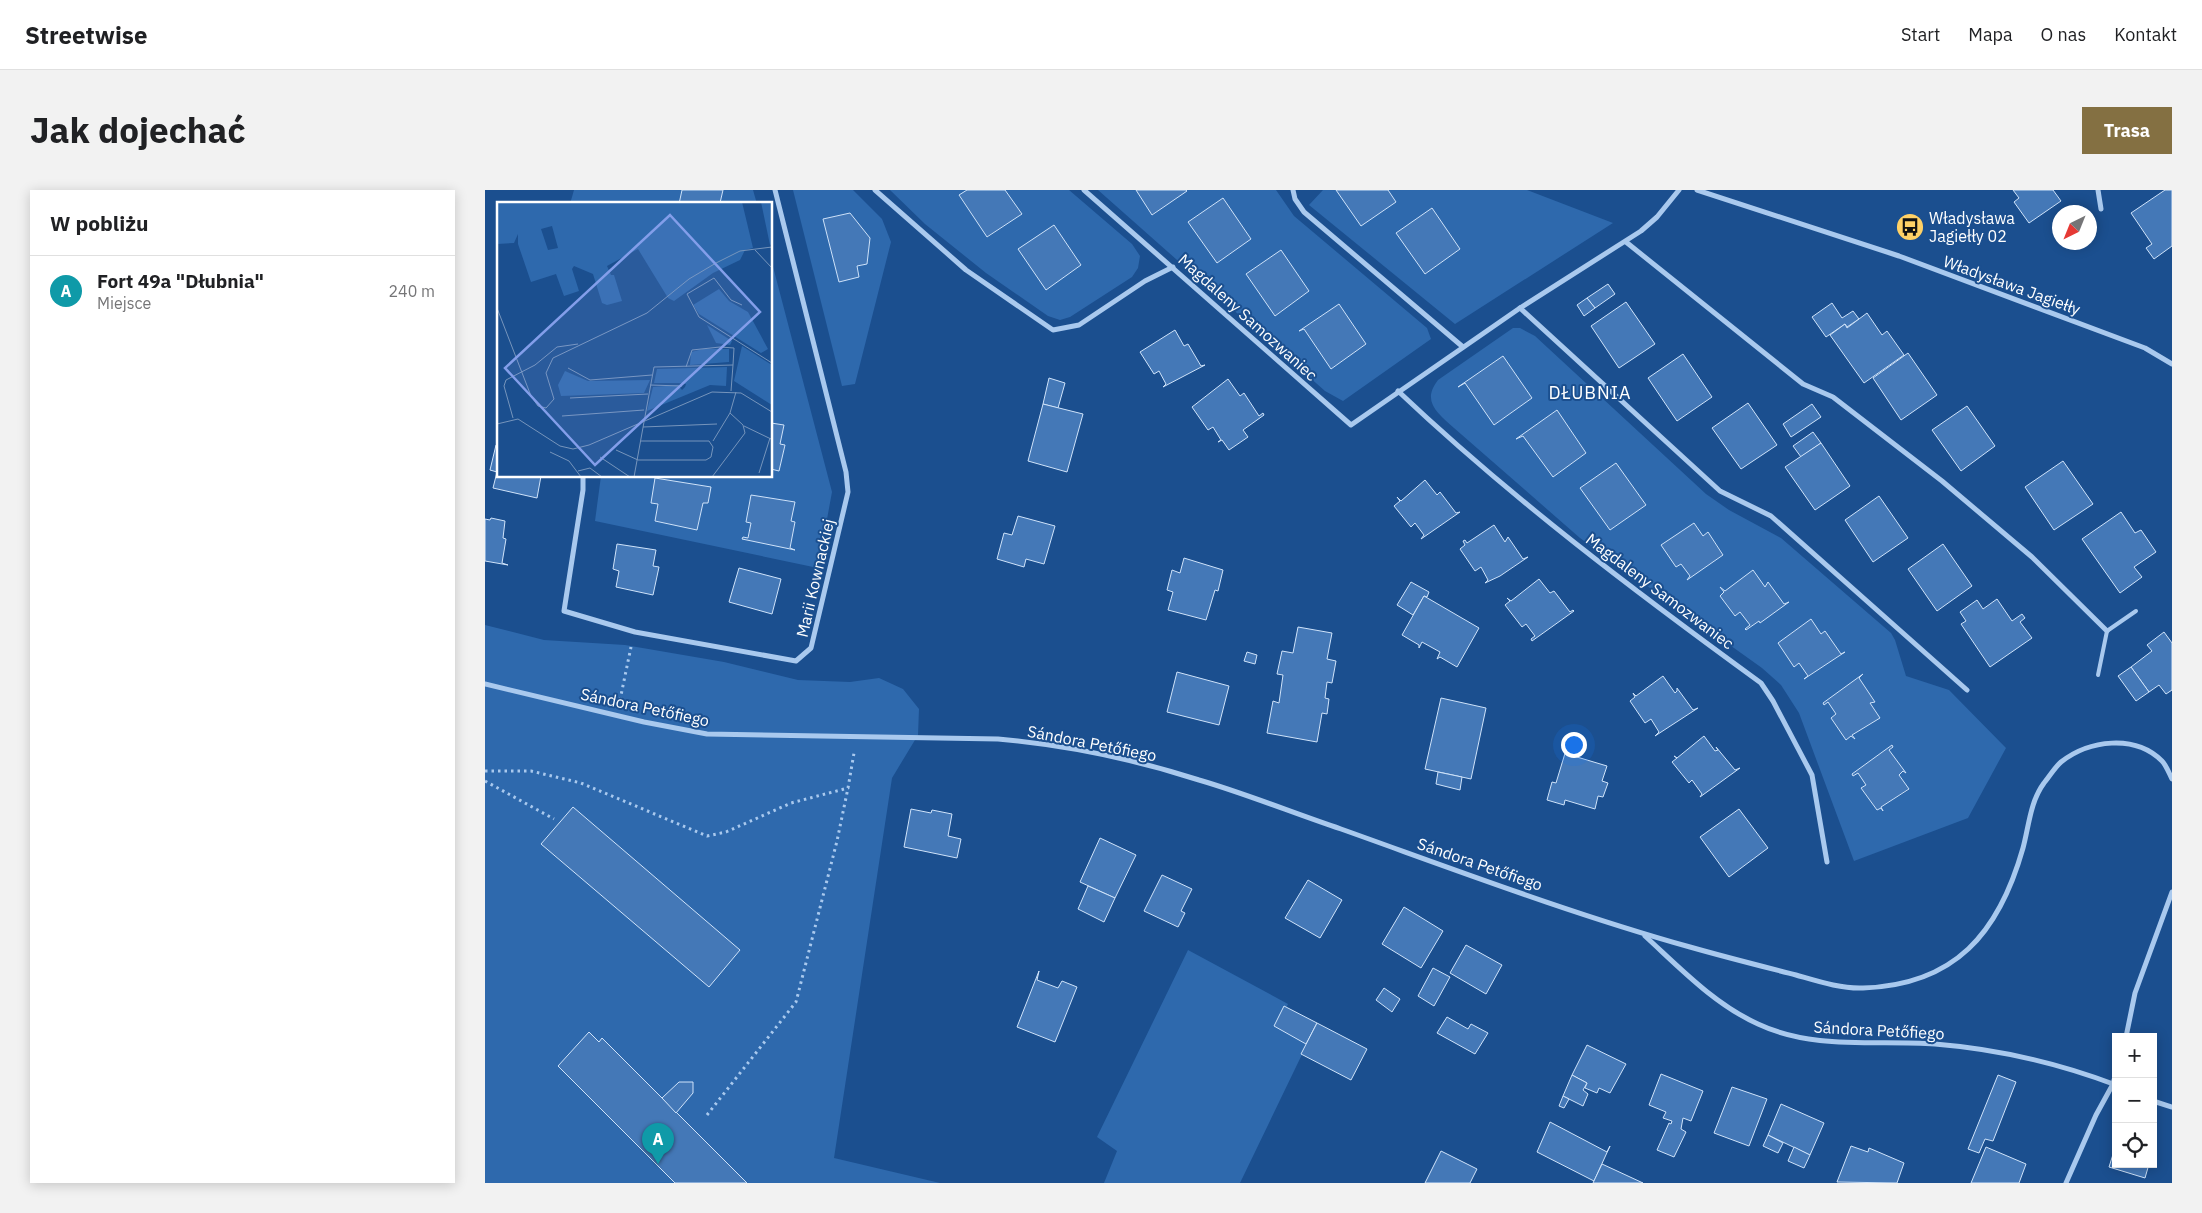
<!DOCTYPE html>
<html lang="pl">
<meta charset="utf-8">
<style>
:root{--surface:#fff;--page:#f2f2f2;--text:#202124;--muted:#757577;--line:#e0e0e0;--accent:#847042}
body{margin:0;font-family:"IBM Plex Sans",sans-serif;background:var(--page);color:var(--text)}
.controls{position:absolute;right:15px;bottom:15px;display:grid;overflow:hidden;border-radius:0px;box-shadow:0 2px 12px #0003}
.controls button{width:45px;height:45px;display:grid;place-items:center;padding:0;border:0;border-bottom:1px solid var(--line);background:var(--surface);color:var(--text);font:25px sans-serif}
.compass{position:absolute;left:1567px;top:15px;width:45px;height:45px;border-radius:50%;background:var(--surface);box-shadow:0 2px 12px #0003;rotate:223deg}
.you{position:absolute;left:1088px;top:554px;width:18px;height:18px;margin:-12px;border:4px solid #fff;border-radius:50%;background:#1a73e8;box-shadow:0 0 0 8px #1a73e833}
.badge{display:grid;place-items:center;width:32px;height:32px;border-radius:50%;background:var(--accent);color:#fff;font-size:16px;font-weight:700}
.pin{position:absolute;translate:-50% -41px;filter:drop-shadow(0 1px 2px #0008)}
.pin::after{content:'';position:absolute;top:26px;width:18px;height:15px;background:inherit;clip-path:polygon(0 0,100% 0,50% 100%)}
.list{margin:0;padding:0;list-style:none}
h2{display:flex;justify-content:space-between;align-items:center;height:65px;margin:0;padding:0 20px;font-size:21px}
h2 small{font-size:16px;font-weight:400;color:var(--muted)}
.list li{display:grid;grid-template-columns:32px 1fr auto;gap:15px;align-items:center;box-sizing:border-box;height:70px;padding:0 20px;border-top:1px solid var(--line)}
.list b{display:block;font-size:19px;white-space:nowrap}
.list p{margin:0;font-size:16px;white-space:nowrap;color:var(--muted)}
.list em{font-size:16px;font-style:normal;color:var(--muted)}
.icon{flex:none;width:28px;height:28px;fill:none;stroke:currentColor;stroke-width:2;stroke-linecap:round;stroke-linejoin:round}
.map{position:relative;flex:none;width:1687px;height:993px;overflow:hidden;border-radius:0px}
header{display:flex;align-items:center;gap:30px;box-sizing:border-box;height:70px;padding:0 25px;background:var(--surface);border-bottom:1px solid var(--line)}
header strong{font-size:24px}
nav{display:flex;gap:28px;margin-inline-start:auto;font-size:18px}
.intro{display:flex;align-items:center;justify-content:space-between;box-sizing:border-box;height:120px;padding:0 30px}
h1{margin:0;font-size:35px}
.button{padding:12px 22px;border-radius:0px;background:var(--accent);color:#fff;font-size:18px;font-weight:700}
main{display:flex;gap:30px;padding:0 30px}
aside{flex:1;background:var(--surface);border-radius:0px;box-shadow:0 2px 12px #0003}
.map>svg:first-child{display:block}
</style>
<header>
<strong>Streetwise</strong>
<nav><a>Start</a><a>Mapa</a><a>O nas</a><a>Kontakt</a></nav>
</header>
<div class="intro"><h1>Jak dojechać</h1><a class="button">Trasa</a></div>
<main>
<aside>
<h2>W pobliżu<small></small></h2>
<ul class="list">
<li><span class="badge" style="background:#0f9aa8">A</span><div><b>Fort 49a &quot;Dłubnia&quot;</b><p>Miejsce</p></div><em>240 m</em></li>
</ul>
</aside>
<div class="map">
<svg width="1687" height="993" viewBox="0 0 1687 993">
<rect width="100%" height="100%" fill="#1b4f8f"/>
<g fill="#2e69ad" fill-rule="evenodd">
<polygon points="89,0 197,0 194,14 85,14"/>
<polygon points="238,0 268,0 272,14 235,13"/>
<path d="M308,0H368L397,29L406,52L370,194L357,196ZM365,23L385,48L382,74L372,76L354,92L338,29Z"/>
<path d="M405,0H482L474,6L503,47L537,24L520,0H584L647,54L655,66L653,78L647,87L585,127L575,130L563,126L501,83L440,34ZM569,35L596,75L561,99L534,59Z"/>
<path d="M613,0H651L668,25L701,0H791L809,26L942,138L946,149L858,211L840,201ZM738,8L766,49L732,73L703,32ZM796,60L824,101L790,126L761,84ZM854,114L881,154L846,179L819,139L814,141Z"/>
<path d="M838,0H851L911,12L903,0H1042L1128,33L970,134L824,15ZM947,18L975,59L940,84Z"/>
<path d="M286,69L347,302L333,378L110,331L116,286H286V279L294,280L300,255L295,254L299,235L286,233ZM171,288L225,297L223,313H218L212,340L170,331L173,314L166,313ZM293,309L309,312L306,331L310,333L305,358L310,360L257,348H263L266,333L261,332Z"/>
<path d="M1028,138H1035L1050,146L1221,304L1244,320L1296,348L1406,443L1410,450L1421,486L1464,500L1521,558L1483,628L1369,671L1314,523L1296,495L1277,478L1095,348L969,238C953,223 936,212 953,190ZM1018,166L1047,208L1009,235L980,193L974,197ZM1072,220L1101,263L1068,287L1038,246L1032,249ZM1131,273L1161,315L1125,340L1096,298ZM1209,333L1218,346L1223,342L1238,364L1204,388L1205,386L1196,374L1191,377L1177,355ZM1282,393L1299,414L1303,412L1275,433L1274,431L1261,440L1260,439L1265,435L1255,422L1249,425L1235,406L1239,402L1236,397L1240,401L1280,397ZM1326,429L1336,444L1340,441L1356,464L1360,462L1319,489L1323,486L1314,473L1309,477L1293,453ZM1378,485L1374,488L1390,511L1385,513L1395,528L1367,545L1369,549L1366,546L1361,550L1346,528L1351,524L1343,512L1338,513ZM1407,556L1408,557L1404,560L1421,583L1418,581L1414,585L1424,600L1396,617L1398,621L1396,618L1392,620L1376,598L1381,595L1373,583L1379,575Z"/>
<polygon points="0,435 59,450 140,455 239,472 313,490 365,492 394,488 418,499 434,519 433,545 407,588 349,968 455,993 0,993"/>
<polygon points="703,760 803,814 793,837 823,852 755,993 619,993 632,961 612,947"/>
</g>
<g fill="#4478b7" stroke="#cfe3fa">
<polygon points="197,0 238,0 235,13 239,14 194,14"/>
<polygon points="482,0 520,0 537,24 502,47 474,5"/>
<polygon points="651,0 701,0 702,1 667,25"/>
<polygon points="851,0 903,0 911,12 876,36"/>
<polygon points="1528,0 1568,0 1576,11 1544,33 1529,12 1534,8"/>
<polygon points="1680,0 1687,0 1687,56 1669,69 1661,58 1667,54 1646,23"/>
<polygon points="738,8 766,49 732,73 703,32"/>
<polygon points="947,18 975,59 940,84 911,43"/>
<polygon points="365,23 385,48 382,74 372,76 374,87 354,92 338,29"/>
<polygon points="569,35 596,75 561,100 533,59"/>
<polygon points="796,60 824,101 790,126 761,84"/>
<polygon points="1123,94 1130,104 1110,118 1102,108"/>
<polygon points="1102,108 1110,118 1099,126 1092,115"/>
<polygon points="1141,112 1170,154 1134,178 1106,136"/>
<polygon points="1347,113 1357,128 1368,121 1374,129 1362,137 1360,134 1341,147 1327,127"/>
<polygon points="854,114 881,154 846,179 819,139 814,141"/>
<polygon points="1382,123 1397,145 1402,141 1419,165 1379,193 1345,145 1360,134 1362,138"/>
<polygon points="690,140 699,156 703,154 716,176 720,175 678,197 681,194 674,181 669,184 655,162"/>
<polygon points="1423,163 1452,205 1416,230 1388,188"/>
<polygon points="1198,164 1227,207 1192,231 1163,188"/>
<polygon points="1018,166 1047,208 1009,235 980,193 973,197"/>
<polygon points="564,188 580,193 573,218 558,214"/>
<polygon points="743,189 755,206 759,203 774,226 778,223 779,225 758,240 763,247 744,260 737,250 733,252 736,250 728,237 723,240 707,217"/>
<polygon points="1263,213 1292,255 1256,279 1227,238"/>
<polygon points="558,214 598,224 582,282 543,271"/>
<polygon points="1327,214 1336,227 1306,247 1298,234"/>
<polygon points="1482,216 1510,256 1476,281 1447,240"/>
<polygon points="1072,220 1101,263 1068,287 1038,246 1031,249"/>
<polygon points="286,233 299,235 295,254 300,255 294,281 286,279"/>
<polygon points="1328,242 1336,253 1316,267 1308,256"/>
<polygon points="1336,253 1365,296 1330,320 1300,277"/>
<polygon points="11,255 14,256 14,286 56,286 52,308 8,298 12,282 5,280"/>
<polygon points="1578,271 1608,314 1569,340 1540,297"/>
<polygon points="1131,273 1161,315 1125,340 1095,298"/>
<polygon points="170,288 226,297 223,313 218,313 212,340 170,331 173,314 166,313"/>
<polygon points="940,290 952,305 955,302 971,323 975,322 936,349 939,345 930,333 926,337 909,316 915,311 912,307 916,311"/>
<polygon points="266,305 310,312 306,331 310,332 305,358 310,360 257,349 258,347 263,348 266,333 261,332"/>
<polygon points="1394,306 1423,348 1388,372 1360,330"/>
<polygon points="1636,322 1650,343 1656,340 1671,362 1649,377 1657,387 1635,403 1597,349"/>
<polygon points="533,326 570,336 559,374 541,369 539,377 512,369 519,343 527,345"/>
<polygon points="6,328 20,331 18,348 21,349 17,373 23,375 0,371 0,329 5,330"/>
<polygon points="1209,333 1218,346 1223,342 1238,365 1202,390 1205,386 1196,374 1191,377 1176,355"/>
<polygon points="1009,335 1020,352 1023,347 1038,369 1043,367 1015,386 1000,393 1003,390 996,377 990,381 975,359 980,355 978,351 980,350 982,353"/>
<polygon points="132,354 171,360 168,376 174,377 168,405 131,397 134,381 128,379"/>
<polygon points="1458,354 1487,396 1452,421 1423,379"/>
<polygon points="699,368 738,380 733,401 730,400 721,430 683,420 688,402 682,400 687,380 695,383"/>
<polygon points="254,378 296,389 287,424 244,412"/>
<polygon points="1268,380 1280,397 1283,392 1299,414 1304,412 1275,433 1274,431 1261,440 1260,439 1265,435 1255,422 1250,426 1235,406 1239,402 1235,397 1240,401"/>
<polygon points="1054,389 1065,403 1069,401 1085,422 1088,420 1089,421 1047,451 1046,449 1050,446 1041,434 1037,437 1020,415 1025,411 1022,408 1026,411"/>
<polygon points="926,392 944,402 942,407 939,406 928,425 912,415"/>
<polygon points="939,406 994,438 972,477 955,467 952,469 955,462 937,452 934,458 934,455 917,445"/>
<polygon points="1512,409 1527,431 1537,424 1540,428 1535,432 1547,448 1505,477 1476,434 1481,431 1475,422 1492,410 1498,419"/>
<polygon points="1326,429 1336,444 1340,441 1356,464 1360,462 1319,489 1323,486 1314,473 1309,477 1293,453"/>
<polygon points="813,437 847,443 842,469 851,471 847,493 842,492 840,508 844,509 842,524 837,523 832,552 782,543 788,511 794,513 798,485 792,484 797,461 808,463"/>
<polygon points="1679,442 1687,453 1687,500 1681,504 1674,495 1664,502 1646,477 1667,461 1662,455"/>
<polygon points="762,462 772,465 770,474 759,471"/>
<polygon points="1646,477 1664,502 1651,511 1633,486"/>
<polygon points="692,482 744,496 734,535 682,522"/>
<polygon points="1378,484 1374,488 1390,512 1385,513 1395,528 1367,545 1370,549 1366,546 1361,550 1346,528 1351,524 1343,512 1339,515 1338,513"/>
<polygon points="1178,486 1190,503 1192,501 1192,498 1208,520 1213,518 1170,546 1174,542 1166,529 1160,533 1145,511 1150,507 1148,503 1151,506"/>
<polygon points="956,508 1001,518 986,589 940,579"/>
<polygon points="1219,546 1230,561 1233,560 1231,557 1250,580 1255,578 1215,607 1217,604 1207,590 1204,593 1187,572 1192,568 1189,566 1192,568"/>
<polygon points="1407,555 1408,557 1404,560 1421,583 1418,581 1414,585 1424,599 1396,617 1398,621 1396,618 1392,620 1376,598 1381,595 1373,583 1368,586 1367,584"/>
<polygon points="1081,560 1093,564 1092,567 1122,576 1117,591 1123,593 1118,607 1113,606 1110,619 1080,610 1079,615 1062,610 1067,592 1071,593"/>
<polygon points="953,582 977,587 975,600 951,594"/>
<polygon points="88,617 255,760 224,797 56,654"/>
<polygon points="426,619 446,623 447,620 467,624 463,646 476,649 472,668 419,657"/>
<polygon points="1254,619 1283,658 1244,687 1215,647"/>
<polygon points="615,648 651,665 630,708 595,692"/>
<polygon points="677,685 707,699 696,721 700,723 693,737 659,721"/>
<polygon points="823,690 857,710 835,748 800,728"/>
<polygon points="603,696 630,708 619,732 593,719"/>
<polygon points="919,717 958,741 936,778 897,754"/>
<polygon points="981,755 1017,775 1001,804 965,783"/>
<polygon points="948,778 965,787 949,816 933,806"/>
<polygon points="554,781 552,790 573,798 577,791 592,797 570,852 532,837"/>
<polygon points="899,798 915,809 907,822 891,810"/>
<polygon points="799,816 832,833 821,854 789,836"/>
<polygon points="962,827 983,839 986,834 1003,843 990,864 952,843"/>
<polygon points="832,833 882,859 866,890 816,864"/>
<polygon points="104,842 114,852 117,848 262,993 190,993 73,876"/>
<polygon points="1102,855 1141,874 1125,903 1114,898 1112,903 1100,898 1102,893 1087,885"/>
<polygon points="1176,884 1218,901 1206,931 1198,928 1196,939 1201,942 1189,967 1172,960 1184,933 1186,934 1187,931 1178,928 1181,922 1164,915"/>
<polygon points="1087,885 1102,893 1098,900 1103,904 1098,916 1078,906"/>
<polygon points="1513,885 1531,892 1508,951 1500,949 1494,963 1483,959"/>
<polygon points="194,892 208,892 208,903 191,923 177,908"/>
<polygon points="1247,897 1282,909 1264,956 1229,943"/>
<polygon points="1078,906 1084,909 1079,918 1074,916"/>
<polygon points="1296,914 1339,933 1325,965 1283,945"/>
<polygon points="1065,932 1122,962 1125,956 1109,991 1052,962"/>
<polygon points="1283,945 1298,953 1293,963 1278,956"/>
<polygon points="1631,955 1631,974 1664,974 1660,988 1624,977"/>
<polygon points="1366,956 1383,962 1384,958 1419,973 1412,993 1352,992"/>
<polygon points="1309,957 1325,965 1319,978 1303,971"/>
<polygon points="1501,957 1541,974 1534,993 1486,993"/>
<polygon points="956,961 992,979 985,993 940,993"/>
<polygon points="1117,974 1158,993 1108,993"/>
</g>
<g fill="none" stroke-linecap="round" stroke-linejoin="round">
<g stroke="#a9c9ee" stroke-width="3" stroke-dasharray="2.5 4" stroke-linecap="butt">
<polyline points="135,510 146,457"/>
<polyline points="0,581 46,581 96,593 222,646 241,642 306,613 363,598 369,563"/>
<polyline points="0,591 69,629"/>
<polyline points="222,925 311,812 352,651 363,598"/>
</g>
<polyline stroke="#a9c9ee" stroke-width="4" points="1613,485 1622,441 1651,421"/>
<g stroke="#a9c9ee" stroke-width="5">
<polyline points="390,0 481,80 568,140 594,135 660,91 688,77"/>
<polyline points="599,0 866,235 1035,118 1156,41 1172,27 1194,0"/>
<polyline points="808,0 810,9 819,22 978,157"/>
<polyline points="1212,0 1414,66 1660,158 1687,174"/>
<polyline points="1613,0 1616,19"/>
<polyline points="1141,52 1318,194 1348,207 1457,291 1547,367 1622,441"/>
<polyline points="1035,118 1235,301 1286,326 1482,500"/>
<path d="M913,201C1026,308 1151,402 1276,493L1288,511L1327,585L1342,672"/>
<polyline points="98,286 98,300 79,421 150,442 311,471 326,458 363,302 361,282 290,0"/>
<path d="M0,494L159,532L222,544L513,549C580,555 649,569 714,590C762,604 808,623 856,639C971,680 1087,724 1205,757C1240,767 1276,776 1311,785C1332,791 1356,799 1378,798C1470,795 1514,743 1538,658C1544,636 1545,612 1559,593C1564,587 1570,577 1576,572C1604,550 1650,544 1677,571C1681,575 1684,583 1687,589"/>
<path d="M1160,746C1195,778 1229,814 1273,834C1328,860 1391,850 1450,854C1512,859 1573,873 1631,895"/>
<polyline points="1641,847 1650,803 1687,702"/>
<polyline points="1668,911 1687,917"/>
<polyline points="1581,993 1611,925 1628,894 1631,883"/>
</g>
</g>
<defs>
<symbol id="bus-disc" viewBox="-11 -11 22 22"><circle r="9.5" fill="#ffd166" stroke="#1b4f8f"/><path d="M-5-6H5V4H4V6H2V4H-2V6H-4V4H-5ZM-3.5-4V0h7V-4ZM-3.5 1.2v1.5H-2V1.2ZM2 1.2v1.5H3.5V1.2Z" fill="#111"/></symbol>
</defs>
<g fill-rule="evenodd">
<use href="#bus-disc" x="1409" y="21" width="32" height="32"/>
</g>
<g text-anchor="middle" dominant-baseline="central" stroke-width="4" stroke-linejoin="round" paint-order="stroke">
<g font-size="16" fill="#fff" stroke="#1b4f8f" text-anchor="start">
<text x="1444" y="28">Władysława<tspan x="1444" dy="18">Jagiełły 02</tspan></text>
</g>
<g font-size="16" fill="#fff" stroke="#1b4f8f">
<text transform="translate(1527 95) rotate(20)">Władysława Jagiełły</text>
<text transform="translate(763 127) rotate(42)">Magdaleny Samozwaniec</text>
<text transform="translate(330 388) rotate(-77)">Marii Kownackiej</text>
<text transform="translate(1175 401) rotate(37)">Magdaleny Samozwaniec</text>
<text transform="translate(160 517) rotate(12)">Sándora Petőfiego</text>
<text transform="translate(607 553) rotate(11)">Sándora Petőfiego</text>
<text transform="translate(995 674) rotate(19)">Sándora Petőfiego</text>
<text transform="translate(1394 840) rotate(3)">Sándora Petőfiego</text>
</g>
<g font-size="18" letter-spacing="1" fill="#fff" stroke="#1b4f8f">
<text x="1105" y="202">DŁUBNIA</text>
</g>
</g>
<g transform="translate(12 12)">
<rect width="275" height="275" fill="#1b4f8f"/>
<path d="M0,0H245L256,46L248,48L243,58L216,71L177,99L171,96L141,47L110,64L114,73H117L125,99L110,103L105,101L96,72L77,64L75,67L82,89L67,94L59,72L34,80L21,42V32L17,41L0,42ZM55,24L61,46L51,48L44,27ZM264,0H275V42L273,43ZM222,87L232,99L251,110L271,147L264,151L202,112L196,103ZM210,123L235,139L233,143L219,141ZM245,144L275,163V203L237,179ZM206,147H232V160L193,163L194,150ZM230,165L229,184L213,183L150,209L156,185L181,183L185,188L188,185L189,182L182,181H157L160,167ZM68,169L91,179L153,178L147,191L64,194L61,183Z" fill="#2e69ad" fill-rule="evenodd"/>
<path fill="none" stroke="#7695bc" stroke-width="1" d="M258,48L275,66M245,103L234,98L217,76L190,92L202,115L275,161M0,106L34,194L41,204L49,206L57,197L49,171L56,156L150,111L192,77L219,61L243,49L275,45M189,165L195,148L223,145L237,146L236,163M71,166L93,178L155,173M153,183L185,184M73,196L151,192M65,214L147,208M16,216L7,184L9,178L38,163L60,145L81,142M0,222L21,217L63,244L76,247L92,243L215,190L244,191L275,210M247,224L274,237M146,225L220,222M216,239L233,211M119,248L141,258H209L214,255L216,245L212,239H144M53,250L72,259L84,275M103,255L133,275M81,269L93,266L105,275M262,271L273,236M134,275H177M137,275L157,165L236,163L234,189M215,275L248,231L246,223L233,211L239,190"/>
<path fill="#839eea" fill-opacity="0.15" stroke="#839eea" stroke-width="2.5" d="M173,13L263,110L98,263L8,166Z"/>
<rect width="275" height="275" fill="none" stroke="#fff" stroke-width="2.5"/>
</g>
</svg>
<div class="controls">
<button>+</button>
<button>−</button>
<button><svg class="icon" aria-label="locate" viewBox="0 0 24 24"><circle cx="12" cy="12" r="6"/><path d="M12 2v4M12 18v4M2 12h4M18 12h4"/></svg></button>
</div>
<svg class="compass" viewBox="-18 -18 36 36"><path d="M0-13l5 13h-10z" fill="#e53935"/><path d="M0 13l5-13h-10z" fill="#757577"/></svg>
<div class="you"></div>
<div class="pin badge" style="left:173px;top:974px;background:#0f9aa8">A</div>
</div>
</main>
